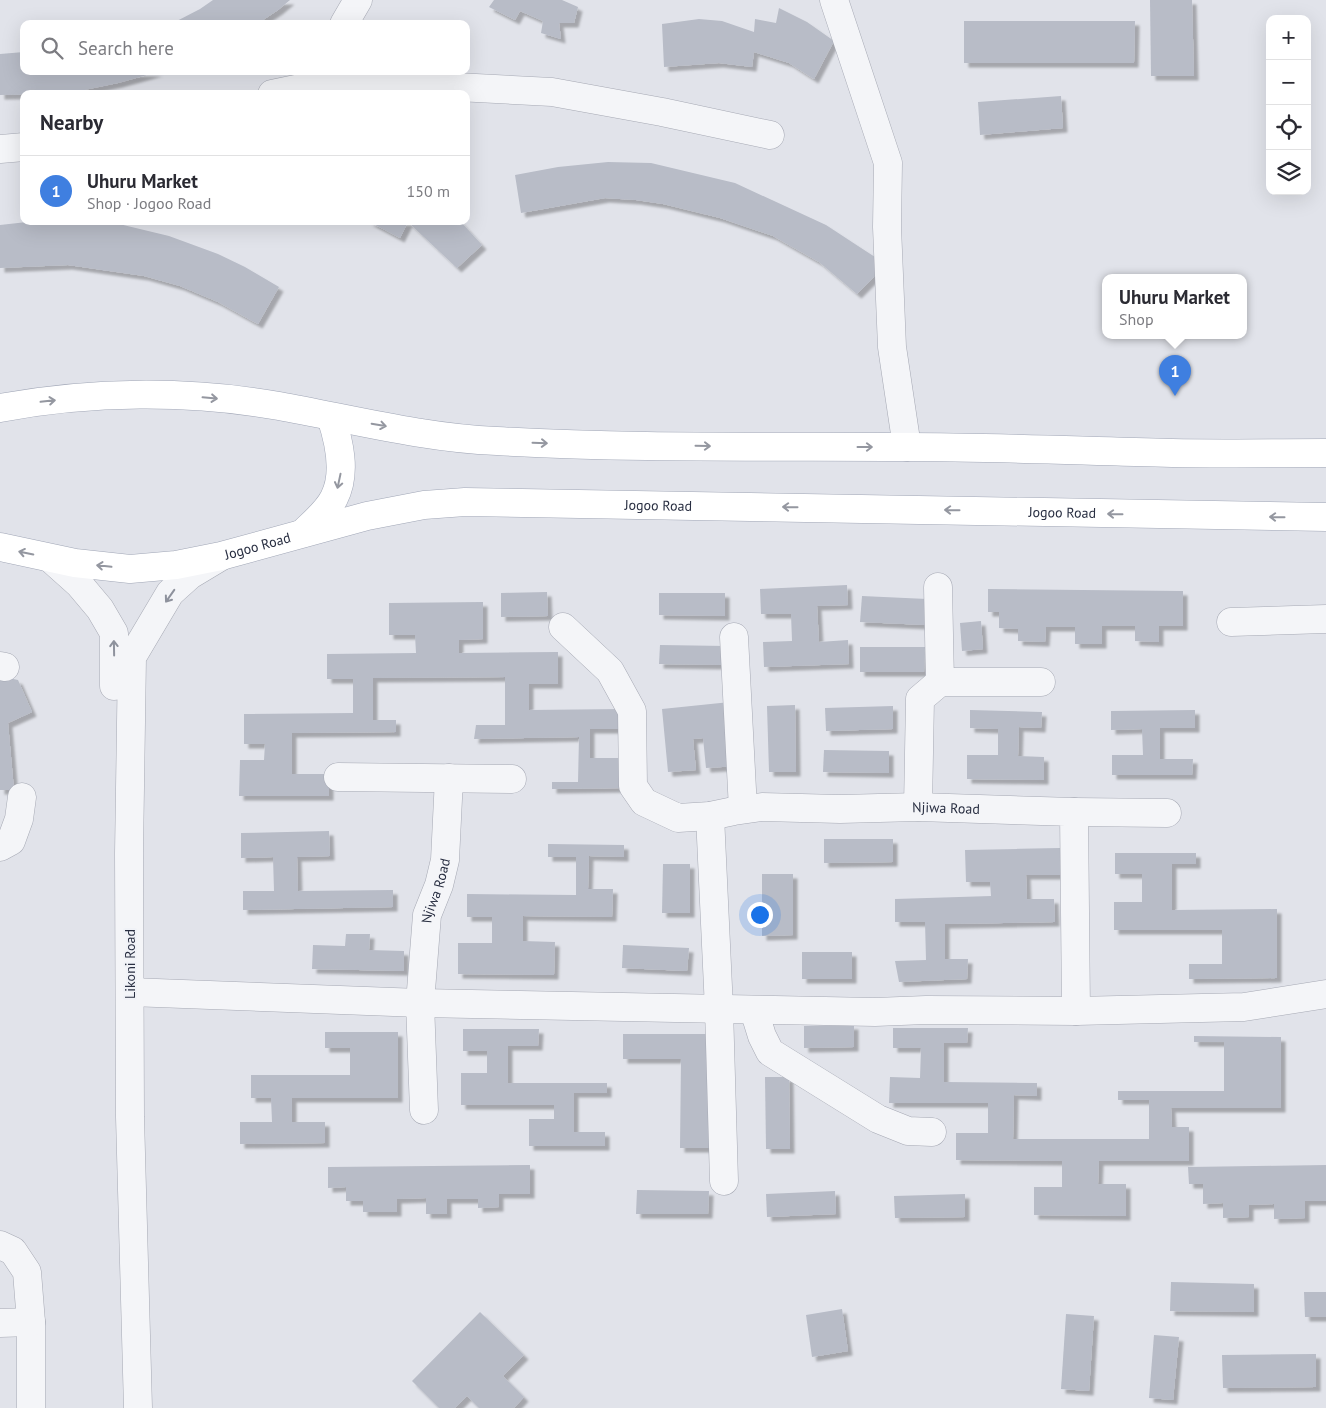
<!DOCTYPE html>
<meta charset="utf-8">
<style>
:root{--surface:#fff;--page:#f7f7f7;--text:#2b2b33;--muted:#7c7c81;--line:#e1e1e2;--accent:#d14348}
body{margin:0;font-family:"PT Sans",sans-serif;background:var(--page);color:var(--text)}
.controls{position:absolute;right:15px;top:15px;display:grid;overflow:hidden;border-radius:10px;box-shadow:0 5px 20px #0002}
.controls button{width:45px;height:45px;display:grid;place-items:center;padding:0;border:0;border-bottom:1px solid var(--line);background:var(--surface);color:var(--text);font:25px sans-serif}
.you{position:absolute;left:759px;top:914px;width:18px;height:18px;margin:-12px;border:4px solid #fff;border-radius:50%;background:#1a73e8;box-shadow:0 0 0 8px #1a73e833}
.badge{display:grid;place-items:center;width:32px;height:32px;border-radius:50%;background:var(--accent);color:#fff;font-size:16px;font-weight:700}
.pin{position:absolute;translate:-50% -41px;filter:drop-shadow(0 1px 2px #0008)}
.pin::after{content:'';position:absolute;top:26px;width:18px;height:15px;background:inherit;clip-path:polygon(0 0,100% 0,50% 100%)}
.popup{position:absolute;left:1102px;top:274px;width:145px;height:65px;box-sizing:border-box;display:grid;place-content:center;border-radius:10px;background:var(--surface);filter:drop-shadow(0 1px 4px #0005);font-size:16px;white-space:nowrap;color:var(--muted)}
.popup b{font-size:19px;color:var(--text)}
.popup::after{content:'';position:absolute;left:50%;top:100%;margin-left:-10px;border:10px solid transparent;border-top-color:var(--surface)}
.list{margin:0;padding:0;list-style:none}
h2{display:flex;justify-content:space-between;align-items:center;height:65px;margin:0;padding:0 20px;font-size:21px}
h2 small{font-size:16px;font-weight:400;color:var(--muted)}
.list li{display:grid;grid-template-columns:32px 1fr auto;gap:15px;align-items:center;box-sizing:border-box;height:70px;padding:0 20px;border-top:1px solid var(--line)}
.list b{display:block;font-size:19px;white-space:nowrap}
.list p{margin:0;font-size:16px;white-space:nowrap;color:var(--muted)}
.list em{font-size:16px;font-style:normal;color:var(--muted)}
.icon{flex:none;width:28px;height:28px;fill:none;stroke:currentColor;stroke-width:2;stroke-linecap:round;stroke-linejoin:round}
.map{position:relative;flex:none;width:1326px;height:1408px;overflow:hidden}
.search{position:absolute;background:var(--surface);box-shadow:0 5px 20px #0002;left:20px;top:20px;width:450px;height:55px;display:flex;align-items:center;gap:12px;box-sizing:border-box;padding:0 18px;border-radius:10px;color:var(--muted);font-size:19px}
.panel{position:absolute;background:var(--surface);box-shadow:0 5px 20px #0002;left:20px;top:90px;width:450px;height:135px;border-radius:10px}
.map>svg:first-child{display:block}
</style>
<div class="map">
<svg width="1326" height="1408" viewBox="0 0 1326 1408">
<defs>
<filter id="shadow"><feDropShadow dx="4.5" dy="4.5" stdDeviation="1" flood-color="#0004"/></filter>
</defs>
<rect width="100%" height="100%" fill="#e1e3ea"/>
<g fill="#b8bcc7" filter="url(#shadow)">
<polygon points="213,0 290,0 278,10 257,24 171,24 200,9"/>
<polygon points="494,0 562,0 578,7 574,23 559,23 561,39 541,33 543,21 520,11 515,20 489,7"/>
<polygon points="1150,0 1192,0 1194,76 1151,76"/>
<polygon points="779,8 807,22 834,41 814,79 789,63 754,52 752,67 719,63 664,67 662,24 699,19 722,21 754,32 755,19 776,23"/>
<polygon points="964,21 1135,21 1134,63 964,63"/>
<polygon points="24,52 24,71 158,72 118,83 84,90 51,94 0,95 0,54"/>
<polygon points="1061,96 1063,128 980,135 978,102"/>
<polygon points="608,162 651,163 735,183 826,225 858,246 878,259 874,277 857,294 819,262 773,236 720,218 663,204 636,200 605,198 521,213 515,175 558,167"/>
<polygon points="36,221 115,223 169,236 218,254 245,267 279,287 258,324 218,302 180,286 144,276 68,265 0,268 0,225"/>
<polygon points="368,221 460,221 482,245 457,268 408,222 400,238"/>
<polygon points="847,585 848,605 817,606 819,642 848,640 849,664 764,667 763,642 792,641 791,614 761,614 760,589"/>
<polygon points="988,589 1183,591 1183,626 1159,626 1159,642 1135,641 1135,626 1102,626 1102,644 1075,644 1075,627 1046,627 1045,642 1018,641 1018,629 999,628 999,612 988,612"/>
<polygon points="547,592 548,616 501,617 501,593"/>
<polygon points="659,593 725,593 725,616 659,615"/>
<polygon points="862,596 927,599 926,625 860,622"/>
<polygon points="483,602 483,639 459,640 459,653 558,652 558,684 529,684 529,710 624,709 624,729 590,729 590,758 623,758 623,788 552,789 552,782 578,782 579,737 474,739 476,725 505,725 505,677 373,678 373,720 396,720 396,732 292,733 292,774 329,774 329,796 239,796 240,760 264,760 265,744 244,744 244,714 353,713 353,679 327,679 327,654 416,653 415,635 389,635 389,603"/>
<polygon points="981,621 983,649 962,651 960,623"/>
<polygon points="660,645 727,646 727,665 659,664"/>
<polygon points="860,647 925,647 924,672 860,672"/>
<polygon points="0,676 18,680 32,712 8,723 14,790 0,790"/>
<polygon points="730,702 737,766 706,768 703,738 693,739 696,770 668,772 662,709"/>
<polygon points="795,705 796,772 769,772 767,706"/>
<polygon points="893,706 893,729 826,731 825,708"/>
<polygon points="970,710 1042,712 1041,728 1019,727 1018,756 1044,757 1044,780 967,779 967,755 998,755 998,729 970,728"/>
<polygon points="1195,710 1195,728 1160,728 1160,759 1193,759 1192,775 1112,775 1112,755 1143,755 1142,729 1111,730 1111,711"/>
<polygon points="824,750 889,751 889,773 823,772"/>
<polygon points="329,831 330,856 297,857 298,891 393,890 393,907 243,910 243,891 274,891 273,857 241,858 241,833"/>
<polygon points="824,839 893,839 893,862 824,863"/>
<polygon points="548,844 624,845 624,857 589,856 588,889 613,889 612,917 523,916 523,941 555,942 554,975 458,974 458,943 492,943 492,917 467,917 467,894 576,895 576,857 548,857"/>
<polygon points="1060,848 1061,875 1026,875 1027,899 1054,899 1055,922 945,924 945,959 968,959 967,979 899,982 895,961 926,960 925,922 895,922 895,899 991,896 990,882 966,882 965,850"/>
<polygon points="1115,853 1196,853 1196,864 1172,864 1172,910 1277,909 1277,978 1189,979 1189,964 1222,964 1222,930 1114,930 1114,902 1142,902 1142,874 1115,874"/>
<polygon points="663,864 690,864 690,913 662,913"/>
<polygon points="762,874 793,874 793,935 762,936"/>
<polygon points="346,934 370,934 369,950 404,951 404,971 312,969 313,945 345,946"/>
<polygon points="623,945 689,948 687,971 622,968"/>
<rect x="802" y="952" width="50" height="27"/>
<polygon points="854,1025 854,1047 804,1048 804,1026"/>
<polygon points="893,1028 968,1028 967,1043 944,1043 944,1082 1037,1083 1037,1096 1014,1095 1013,1139 1149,1139 1149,1100 1118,1100 1118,1091 1224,1091 1224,1042 1194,1042 1194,1036 1281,1037 1281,1108 1171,1108 1172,1127 1189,1127 1189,1161 1099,1161 1098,1184 1126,1184 1126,1216 1034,1215 1034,1187 1062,1187 1062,1161 956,1160 956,1133 988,1133 988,1103 889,1103 890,1077 920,1078 921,1048 893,1048"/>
<polygon points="463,1029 539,1029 538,1046 508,1046 508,1083 607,1083 607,1093 574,1093 574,1132 605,1132 605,1146 529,1146 529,1119 554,1119 554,1105 461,1105 461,1073 487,1073 487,1051 463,1051"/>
<polygon points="325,1032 398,1032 398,1098 292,1098 292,1122 325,1122 325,1143 240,1144 240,1122 272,1122 271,1098 251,1098 251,1075 350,1075 350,1048 325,1048"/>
<polygon points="623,1034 712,1034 712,1148 680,1148 681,1059 623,1059"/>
<polygon points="765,1077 789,1077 790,1149 766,1149"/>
<polygon points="530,1165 530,1194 499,1194 499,1207 478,1208 478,1199 447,1199 447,1214 426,1214 426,1198 397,1199 397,1212 363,1212 363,1201 346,1201 346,1187 328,1188 328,1167"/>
<polygon points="1326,1165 1326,1201 1305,1201 1305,1218 1274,1219 1274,1204 1249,1205 1249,1217 1223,1218 1223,1203 1203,1204 1203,1184 1189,1184 1188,1167"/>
<polygon points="637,1190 709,1191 708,1214 636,1214"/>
<polygon points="835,1191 836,1214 767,1217 766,1194"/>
<polygon points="965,1194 965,1217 895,1218 894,1196"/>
<polygon points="1171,1282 1254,1284 1254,1312 1170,1311"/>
<polygon points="1304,1292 1326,1292 1326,1317 1305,1317"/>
<polygon points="842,1309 848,1351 812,1357 806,1315"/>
<polygon points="480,1312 524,1355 503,1376 524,1397 514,1408 479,1408 467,1396 455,1408 439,1408 412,1381"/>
<polygon points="1066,1314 1094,1316 1089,1391 1061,1389"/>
<polygon points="1154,1335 1179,1337 1173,1400 1149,1398"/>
<polygon points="1316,1354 1316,1387 1223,1388 1222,1355"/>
</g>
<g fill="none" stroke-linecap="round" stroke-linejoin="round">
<defs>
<g id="minor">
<polyline points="834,0 888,163 887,227 892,347 907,447"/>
<polyline points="344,24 358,0"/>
<polyline points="272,94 315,85 418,85 552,92 662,112 770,135"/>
<polyline points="0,149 24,147"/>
<polyline points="51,559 79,584 100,609 114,633 114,686"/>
<polyline points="938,587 940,682"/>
<polyline points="1231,622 1326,619"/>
<path id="s1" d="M563,627L610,671L632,711L633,786L644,802L678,818L710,816L734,811L762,807L840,809L918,807L1074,812L1076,1011"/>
<polyline points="734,637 743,809"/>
<polyline points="0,666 5,667"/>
<polyline points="338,777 512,779"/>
<polyline points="918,807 920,699 940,682 1041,682"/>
<polyline points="1074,812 1167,813"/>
<polyline points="710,816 719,1009 724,1181"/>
<polyline points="0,847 11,841 19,819 22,797"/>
<polyline points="130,992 420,1003 875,1012 926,1010 1076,1011 1244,1007 1326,994"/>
<polyline points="754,1010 762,1036 770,1052 878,1119 908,1131 932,1132"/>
<path id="s2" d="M424,1110L420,1003L427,915L439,885L445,860L449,778"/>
<polyline points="0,1245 13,1251 27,1272 31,1322 31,1408"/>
<polyline points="0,1323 31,1322"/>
<polyline points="138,1408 130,1117 129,853 132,657 170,593 190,575 220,557"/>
</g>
<g id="major">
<path d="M0,408C91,391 188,390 279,406C351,419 424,438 497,441C633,449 769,446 905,447C994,447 1083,451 1172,453C1223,454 1275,453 1326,453"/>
<path d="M303,533C314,522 327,512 334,498C347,473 339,441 331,417"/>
<path id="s3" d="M0,547L75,563L130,569L176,565L221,556L367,516L424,505L465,502L1326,517"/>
</g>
</defs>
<use href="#minor" stroke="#a6a9b4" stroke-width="29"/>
<use href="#major" stroke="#a0a6b6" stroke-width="29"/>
<use href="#minor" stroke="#f4f5f8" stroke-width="28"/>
<use href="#major" stroke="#fff" stroke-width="28"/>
</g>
<defs><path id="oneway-shaft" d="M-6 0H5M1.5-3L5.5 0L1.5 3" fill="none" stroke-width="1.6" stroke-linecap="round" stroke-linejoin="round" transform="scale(1.25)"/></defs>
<g stroke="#9497a0">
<use href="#oneway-shaft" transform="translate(210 398) rotate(5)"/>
<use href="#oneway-shaft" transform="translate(48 401) rotate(-6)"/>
<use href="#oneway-shaft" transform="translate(379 425) rotate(10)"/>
<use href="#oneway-shaft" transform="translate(540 443) rotate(2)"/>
<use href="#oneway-shaft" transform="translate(703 446) rotate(1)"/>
<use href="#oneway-shaft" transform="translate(865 447)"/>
<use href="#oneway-shaft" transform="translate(339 481) rotate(102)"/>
<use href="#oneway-shaft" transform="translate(790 507) rotate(-179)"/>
<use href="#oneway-shaft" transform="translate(952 510) rotate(-179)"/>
<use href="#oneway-shaft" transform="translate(1115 514) rotate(-179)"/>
<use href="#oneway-shaft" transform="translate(1277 517) rotate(-179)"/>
<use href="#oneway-shaft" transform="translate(26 553) rotate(-168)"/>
<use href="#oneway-shaft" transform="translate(104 566) rotate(-174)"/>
</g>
<g stroke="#8e929d">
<use href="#oneway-shaft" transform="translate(170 596) rotate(125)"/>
<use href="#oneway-shaft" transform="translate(114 648) rotate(-91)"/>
</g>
<g text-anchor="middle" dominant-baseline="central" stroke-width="4" stroke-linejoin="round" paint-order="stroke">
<g font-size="14" fill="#292f42" stroke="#f0f2f7">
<text stroke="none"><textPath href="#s3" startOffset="668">Jogoo Road</textPath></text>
<text stroke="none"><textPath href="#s3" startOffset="1072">Jogoo Road</textPath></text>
<text stroke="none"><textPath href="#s3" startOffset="262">Jogoo Road</textPath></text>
<text stroke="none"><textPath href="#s1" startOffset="511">Njiwa Road</textPath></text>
<text stroke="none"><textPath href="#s2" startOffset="221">Njiwa Road</textPath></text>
<text transform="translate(130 964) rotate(-90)">Likoni Road</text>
</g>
</g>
</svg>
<div class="controls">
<button>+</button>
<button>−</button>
<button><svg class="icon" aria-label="locate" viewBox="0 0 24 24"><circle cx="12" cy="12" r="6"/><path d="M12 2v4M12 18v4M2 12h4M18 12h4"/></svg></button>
<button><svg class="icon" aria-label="layers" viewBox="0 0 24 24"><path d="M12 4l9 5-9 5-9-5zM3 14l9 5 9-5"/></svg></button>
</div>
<div class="you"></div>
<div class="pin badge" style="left:1175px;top:396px;background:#3f7fe0">1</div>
<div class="popup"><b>Uhuru Market</b>Shop</div>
<div class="search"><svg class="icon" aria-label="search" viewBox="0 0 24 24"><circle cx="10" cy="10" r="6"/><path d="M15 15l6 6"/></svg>Search here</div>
<section class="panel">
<h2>Nearby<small></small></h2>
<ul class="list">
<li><span class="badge" style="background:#3f7fe0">1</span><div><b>Uhuru Market</b><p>Shop · Jogoo Road</p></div><em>150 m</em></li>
</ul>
</section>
</div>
